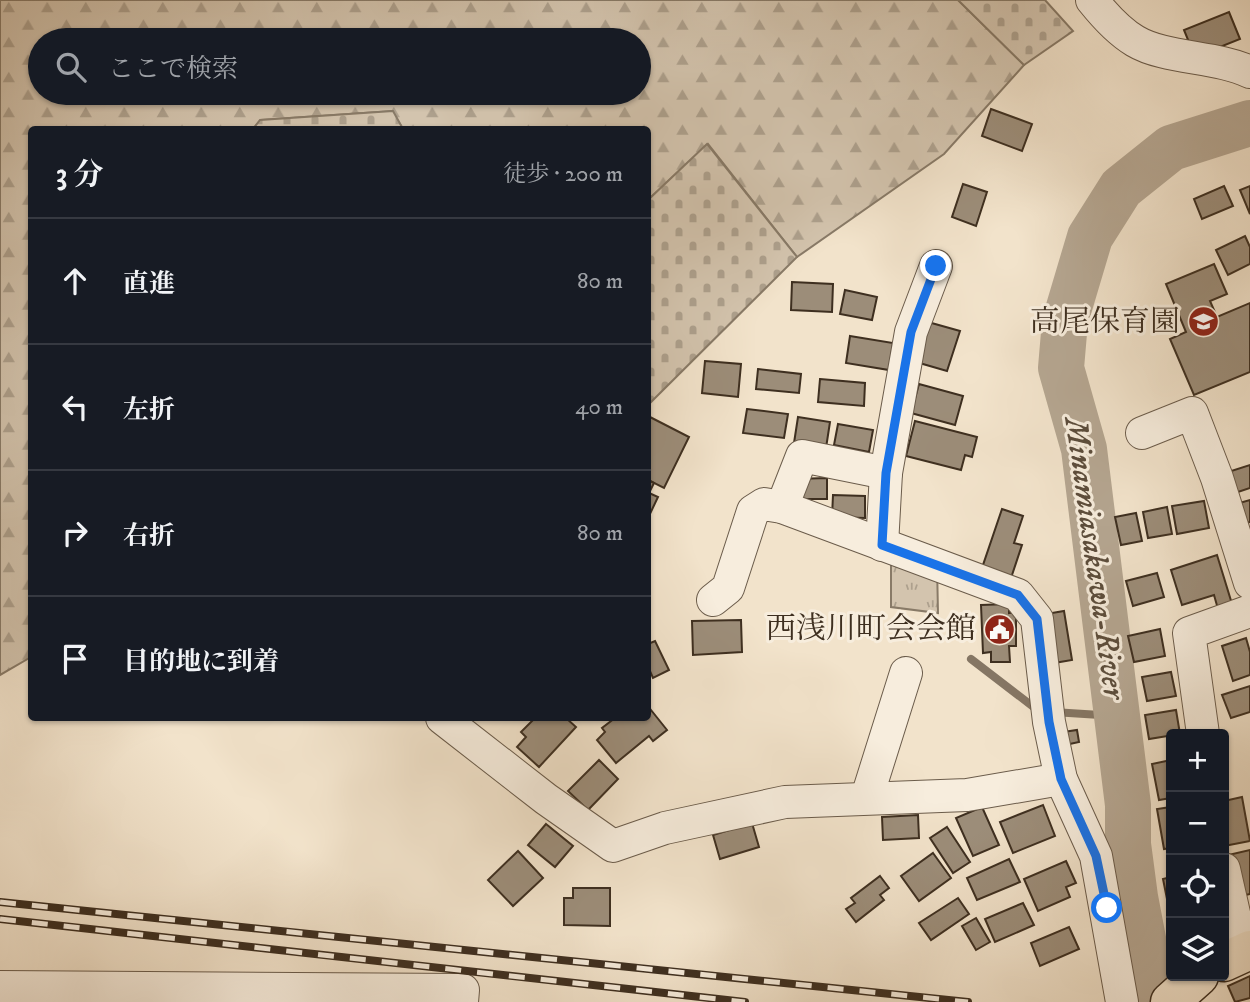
<!DOCTYPE html>
<html lang="ja">
<meta charset="utf-8">
<style>
:root{--surface:#171b24;--page:#242831;--text:#f1f3f6;--muted:#9ea1a6;--line:#363941}
body{margin:0;font-family:"IM FELL DW Pica","Noto Serif JP",serif;background:var(--page);color:var(--text)}
.controls{position:absolute;right:21px;bottom:21px;display:grid;overflow:hidden;border-radius:7px;box-shadow:0 2px 5px #0004}
.controls button{width:63px;height:63px;display:grid;place-items:center;padding:0;border:0;border-bottom:2px solid var(--line);background:var(--surface);color:var(--text);font:35px sans-serif}
.stop{position:absolute;width:21px;height:21px;margin:-16px;border:5px solid #1a73e8;border-radius:50%;background:#fff}
.stop.end{background:#1a73e8;border-color:#fff;box-shadow:0 2px 7px #0008}
.list{margin:0;padding:0;list-style:none}
h2{display:flex;justify-content:space-between;align-items:center;height:91px;margin:0;padding:0 28px;font-size:30px}
h2 small{font-size:23px;font-weight:400;color:var(--muted)}
.list li{display:grid;grid-template-columns:46px 1fr auto;gap:21px;align-items:center;box-sizing:border-box;height:126px;padding:0 28px;border-top:2px solid var(--line)}
.list b{display:block;font-size:26px;white-space:nowrap}
.list em{font-size:23px;font-style:normal;color:var(--muted)}
.icon{flex:none;width:38px;height:38px;fill:none;stroke:currentColor;stroke-width:2;stroke-linecap:round;stroke-linejoin:round}
.map{position:relative;flex:none;width:1250px;height:1002px;overflow:hidden}
.search{position:absolute;background:var(--surface);box-shadow:0 2px 5px #0004;left:28px;top:28px;width:623px;height:77px;display:flex;align-items:center;gap:18px;box-sizing:border-box;padding:0 24px;border-radius:38px;color:var(--muted);font-size:26px}
.panel{position:absolute;background:var(--surface);box-shadow:0 2px 5px #0004;left:28px;top:126px;width:623px;height:595px;border-radius:7px}
.map>svg:first-child{display:block}
</style>
<div class="map">
<svg width="1250" height="1002" viewBox="0 0 1250 1002">
<defs>
<pattern id="forest-firs" width="22" height="20" patternUnits="userSpaceOnUse" patternTransform="scale(1.75)"><rect width="22" height="20" fill="#d3c4ae"/><path d="M5 1l3.5 6h-7zM16 11l3.5 6h-7z" fill="#ada08d"/></pattern>
<pattern id="cemetery-stones" width="16" height="16" patternUnits="userSpaceOnUse" patternTransform="scale(1.75)"><rect width="16" height="16" fill="#d3c4ae"/><path d="M2 7V4a2 2 0 0 1 4 0v3zM10 15v-3a2 2 0 0 1 4 0v3z" fill="#ada08d"/></pattern>
<pattern id="park-tufts" width="24" height="20" patternUnits="userSpaceOnUse" patternTransform="scale(1.75)"><rect width="24" height="20" fill="#d3c4ae"/><path d="M3 7l-1-3M5 7V3M7 7l1-3M15 17l-1-3M17 17v-4M19 17l1-3" fill="none" stroke="#ada08d"/></pattern>
</defs>
<rect width="100%" height="100%" fill="#f2e3cb"/>
<filter id="stains"><feTurbulence type="fractalNoise" baseFrequency=".00286" numOctaves="4"/><feColorMatrix values="0 0 0 0 .2 0 0 0 0 .09 0 0 0 0 .02 0 0 0 .5 -.17"/></filter>
<radialGradient id="worn" r=".72"><stop offset=".6" stop-color="#630" stop-opacity="0"/><stop offset="1" stop-color="#630" stop-opacity=".3"/></radialGradient>
<path fill="url(#forest-firs)" stroke="#887a67" stroke-width="2" fill-rule="evenodd" d="M0,0H958L1024,65L944,154L797,257L708,144L648,200V130L403,129L392,111L261,120L253,129L32,130L31,657L0,675ZM40,40H639V93H40Z"/>
<g fill="url(#cemetery-stones)" stroke="#887a67" stroke-width="2">
<polygon points="958,0 1045,0 1073,31 1024,65"/>
<polygon points="393,111 403,129 253,129 260,120"/>
<polygon points="707,144 797,257 648,405 648,200"/>
</g>
<polygon fill="url(#park-tufts)" stroke="#887a67" stroke-width="2" points="891,548 937,565 938,613 891,607"/>
<g fill="none" stroke-linecap="round" stroke-linejoin="round">
<g stroke="#857664" stroke-width="8">
<polyline points="971,659 1040,712"/>
<polyline points="1053,712 1116,716"/>
</g>
<polyline stroke="#b5a691" stroke-width="46" points="1155,1002 1135,897 1128,844 1128,805 1084,449 1061,368 1065,321 1090,237 1121,188 1171,148 1250,123"/>
</g>
<g fill="#9c8d79" stroke="#3e2f20" stroke-width="2">
<polygon points="1229,12 1240,39 1195,57 1184,30"/>
<polygon points="991,109 1032,124 1022,151 982,136"/>
<polygon points="963,184 987,192 976,226 952,217"/>
<polygon points="1224,186 1233,206 1202,219 1194,199"/>
<polygon points="1250,186 1250,214 1240,190"/>
<polygon points="1245,236 1250,247 1250,264 1228,275 1216,250"/>
<polygon points="1214,264 1227,294 1210,301 1217,317 1250,303 1250,372 1194,395 1170,339 1186,332 1166,284"/>
<polygon points="792,282 833,284 832,312 791,310"/>
<polygon points="845,290 877,297 872,320 840,314"/>
<polygon points="928,322 960,331 947,371 916,362"/>
<polygon points="850,336 893,343 889,370 846,363"/>
<polygon points="705,361 741,364 738,397 702,393"/>
<polygon points="758,369 801,374 799,393 756,389"/>
<polygon points="820,379 865,383 864,406 818,402"/>
<polygon points="919,384 963,396 955,425 911,413"/>
<polygon points="747,409 788,414 784,438 743,433"/>
<polygon points="648,416 689,437 664,488 648,480"/>
<polygon points="798,417 830,422 826,448 794,443"/>
<polygon points="915,421 977,437 972,457 965,455 961,470 906,456"/>
<polygon points="838,424 873,430 869,452 834,445"/>
<polygon points="1250,465 1250,488 1226,496 1219,475"/>
<polygon points="827,478 827,499 795,499 795,479"/>
<polygon points="648,480 654,483 649,493 658,497 648,518"/>
<polygon points="833,495 865,496 865,518 832,517"/>
<polygon points="1250,500 1250,522 1235,526 1229,506"/>
<polygon points="1204,501 1209,528 1177,534 1172,506"/>
<polygon points="1167,507 1172,534 1148,538 1143,512"/>
<polygon points="1002,509 1023,516 1014,543 1022,545 1011,578 982,568"/>
<polygon points="1136,513 1142,541 1121,545 1115,517"/>
<polygon points="1217,555 1232,604 1218,609 1214,595 1182,605 1171,570"/>
<polygon points="1157,573 1164,597 1133,606 1126,581"/>
<polygon points="1009,604 1009,613 1016,612 1016,646 1009,646 1010,662 991,662 991,652 983,653 981,605"/>
<polygon points="1064,611 1072,660 1054,663 1046,614"/>
<polygon points="741,620 742,652 693,655 692,621"/>
<polygon points="1160,629 1165,656 1134,662 1128,636"/>
<polygon points="1246,638 1250,652 1250,675 1233,681 1222,646"/>
<polygon points="655,641 669,670 653,678 650,671 648,672 648,644"/>
<polygon points="1171,672 1176,696 1147,701 1142,677"/>
<polygon points="1250,686 1250,712 1231,718 1222,695"/>
<polygon points="651,710 667,730 653,741 649,736 616,763 597,740 605,732 602,728 615,718 648,718"/>
<polygon points="1176,710 1180,734 1149,739 1145,715"/>
<polygon points="535,718 566,718 576,727 539,767 517,747 526,737 521,732"/>
<polygon points="1077,730 1079,742 1065,745 1063,732"/>
<polygon points="599,760 618,779 588,810 568,791"/>
<polygon points="1171,760 1171,798 1159,800 1152,764"/>
<polygon points="1242,797 1250,841 1224,846 1224,801"/>
<polygon points="1043,805 1055,836 1013,853 1000,822"/>
<polygon points="982,807 999,845 973,856 956,818"/>
<polygon points="1171,807 1171,848 1164,849 1157,809"/>
<polygon points="918,815 919,838 883,840 882,817"/>
<polygon points="752,823 759,847 720,859 713,835"/>
<polygon points="546,824 573,846 555,867 528,845"/>
<polygon points="947,827 970,862 953,873 930,838"/>
<polygon points="1250,850 1250,894 1233,898 1224,856"/>
<polygon points="518,851 543,878 513,906 488,880"/>
<polygon points="933,853 951,878 919,901 901,876"/>
<polygon points="1009,859 1020,882 977,900 967,878"/>
<polygon points="1066,861 1076,883 1066,887 1070,897 1038,911 1024,879"/>
<polygon points="880,876 889,888 880,895 884,900 856,922 846,909 855,903 851,898"/>
<polygon points="1171,877 1171,919 1163,879"/>
<polygon points="573,888 610,888 610,926 564,925 564,898 573,898"/>
<polygon points="958,898 969,914 931,940 919,923"/>
<polygon points="1023,903 1034,925 995,942 985,919"/>
<polygon points="976,918 990,942 976,950 962,926"/>
<polygon points="1069,927 1079,949 1040,966 1031,943"/>
<polygon points="1250,976 1250,998 1235,1002 1228,986"/>
</g>
<g fill="none" stroke-linecap="round" stroke-linejoin="round">
<defs>
<g id="minor">
<path d="M1092,0C1104,15 1118,31 1135,41C1165,59 1217,56 1250,72"/>
<polyline points="1142,433 1192,413 1217,478 1250,583"/>
<polyline points="782,507 802,456 886,473"/>
<polyline points="882,545 886,473 911,332 936,266"/>
<polyline points="713,600 728,588 753,511 764,504 782,507 1018,595 1037,619 1049,722 1061,779 1096,856 1122,1002"/>
<polyline points="442,718 546,799 613,846 665,828 785,802 967,795 1061,779"/>
<polyline points="1203,734 1189,633 1250,611"/>
<polyline points="867,797 906,673"/>
<polyline points="1224,869 1243,953"/>
<polyline points="0,987 463,990 462,1002"/>
</g>
<g id="highway">
<polyline points="1224,962 1250,950"/>
<polyline points="1170,1002 1199,976"/>
</g>
</defs>
<use href="#minor" stroke="#6b5c4b" stroke-width="34"/>
<use href="#highway" stroke="#3e2f20" stroke-width="41"/>
<use href="#minor" stroke="#f7eddd" stroke-width="32"/>
<use href="#highway" stroke="#f2e3cb" stroke-width="38"/>
<defs>
<g id="rail">
<polyline points="0,902 968,1002"/>
<polyline points="0,919 745,1002"/>
</g>
</defs>
<use href="#rail" stroke="#3e2f20" stroke-width="8"/>
<use href="#rail" stroke="#f7eddd" stroke-width="5" stroke-dasharray="16" stroke-linecap="butt"/>
</g>
<g fill="none" stroke-linecap="round" stroke-linejoin="round">
<polyline stroke="#1a73e8" stroke-width="9" points="936,266 911,332 886,473 882,545 1018,595 1037,619 1049,722 1061,779 1096,856 1107,908"/>
</g>
<defs>
<symbol id="school-disc" viewBox="-11 -11 22 22"><circle r="9.5" fill="#8f2418" stroke="#f7eddd"/><path d="M0-5L7-2L0 1L-7-2ZM-4 1L0 2.5L4 1V4Q0 6-4 4Z" fill="#fff"/></symbol>
<symbol id="civic-disc" viewBox="-11 -11 22 22"><circle r="9.5" fill="#8f2418" stroke="#f7eddd"/><path d="M-.6-6.5H3V-4.5H.6V-3L4-1V1h2V6H-6V1h2V-1L-.6-3ZM-1.2 2.5V6h2.4V2.5Z" fill="#fff"/></symbol>
</defs>
<g fill-rule="evenodd">
<use href="#school-disc" x="1186" y="304" width="35" height="35"/>
<use href="#civic-disc" x="982" y="612" width="35" height="35"/>
</g>
<g text-anchor="middle" dominant-baseline="central" stroke-width="6" stroke-linejoin="round" paint-order="stroke">
<g font-size="30" fill="#3e2f20" stroke="#f7eddd" text-anchor="end">
<text x="1180" y="322">高尾保育園</text>
<text x="976" y="629">西浅川町会会館</text>
</g>
<g font-size="32" font-style="italic" fill="#5c4d3c" stroke="#f7eddd">
<text transform="translate(1094 558) rotate(82)">Minamiasakawa-River</text>
</g>
</g>
<rect width="100%" height="100%" filter="url(#stains)"/>
<rect width="100%" height="100%" fill="url(#worn)"/>
</svg>
<div class="controls">
<button>+</button>
<button>−</button>
<button><svg class="icon" aria-label="locate" viewBox="0 0 24 24"><circle cx="12" cy="12" r="6"/><path d="M12 2v4M12 18v4M2 12h4M18 12h4"/></svg></button>
<button><svg class="icon" aria-label="layers" viewBox="0 0 24 24"><path d="M12 4l9 5-9 5-9-5zM3 14l9 5 9-5"/></svg></button>
</div>
<div class="stop" style="left:1107px;top:908px"></div>
<div class="stop end" style="left:936px;top:266px"></div>
<div class="search"><svg class="icon" aria-label="search" viewBox="0 0 24 24"><circle cx="10" cy="10" r="6"/><path d="M15 15l6 6"/></svg>ここで検索</div>
<section class="panel">
<h2>3 分<small>徒歩 · 200 m</small></h2>
<ul class="list">
<li><svg class="icon" aria-label="ahead" viewBox="0 0 24 24"><path d="M12 20V5M6 11l6-6 6 6"/></svg><div><b>直進</b></div><em>80 m</em></li>
<li><svg class="icon" aria-label="left" viewBox="0 0 24 24"><path d="M17 20v-9H6M10 6l-5 5 5 5"/></svg><div><b>左折</b></div><em>40 m</em></li>
<li><svg class="icon" aria-label="right" viewBox="0 0 24 24"><path d="M7 20v-9h11M14 6l5 5-5 5"/></svg><div><b>右折</b></div><em>80 m</em></li>
<li><svg class="icon" aria-label="arrive" viewBox="0 0 24 24"><path d="M6 21V4h12l-3 4 3 4H6"/></svg><div><b>目的地に到着</b></div></li>
</ul>
</section>
</div>
